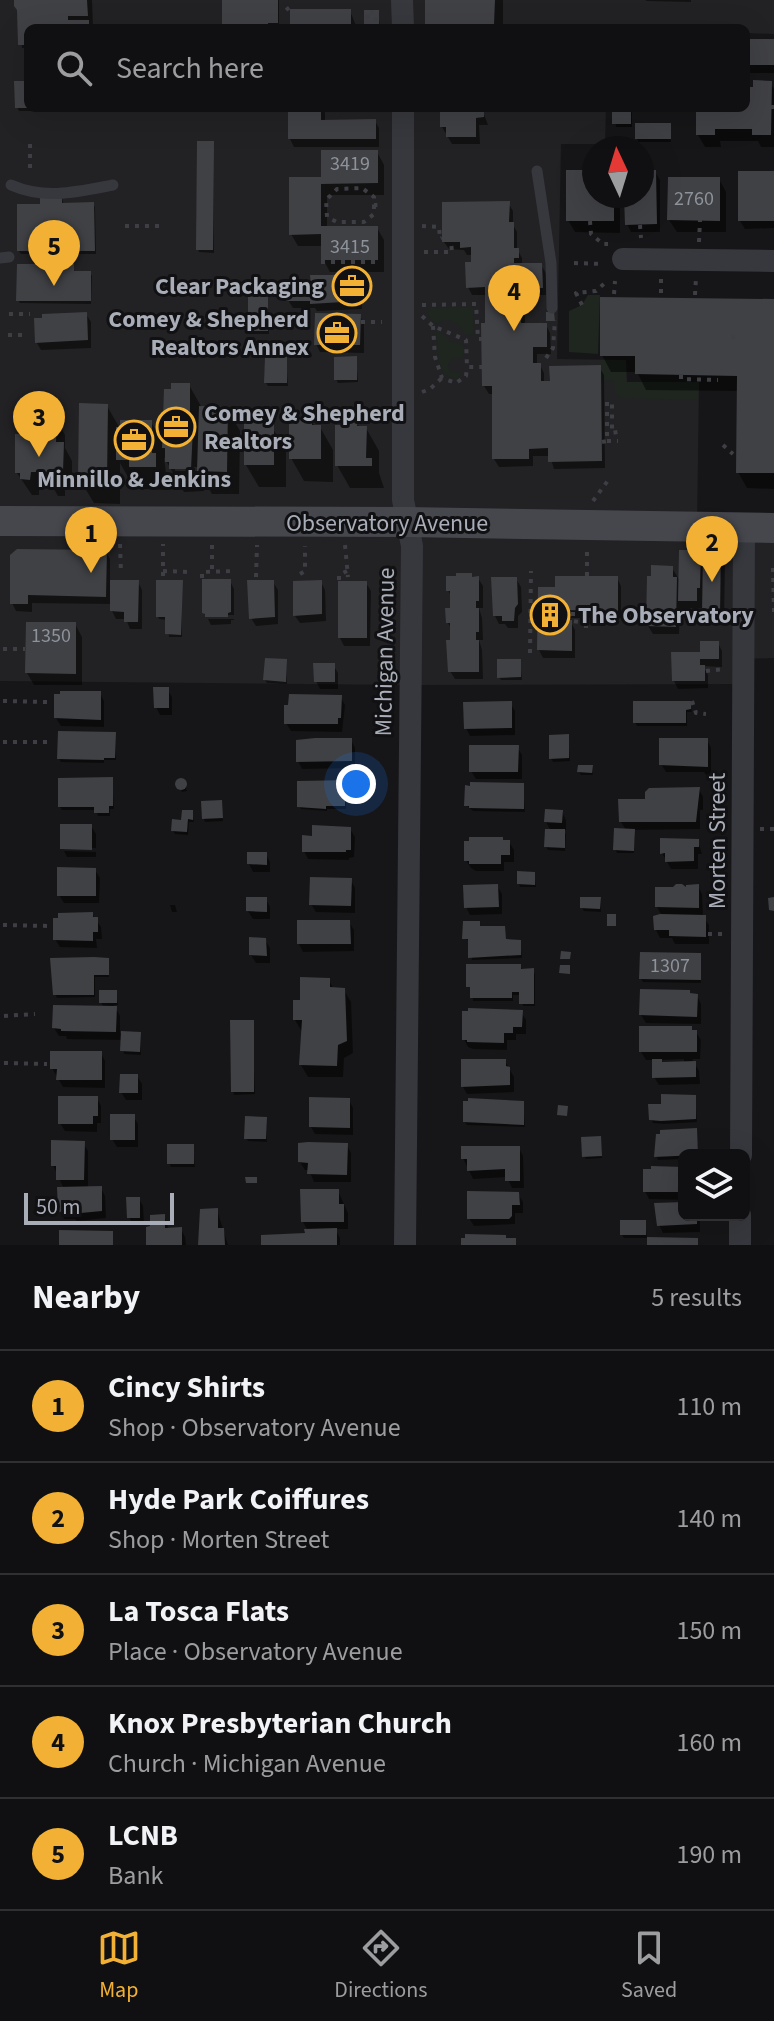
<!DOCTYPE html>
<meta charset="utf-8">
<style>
:root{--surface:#101012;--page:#19191b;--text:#f1f3f6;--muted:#9c9d9f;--line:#303032;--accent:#f2b134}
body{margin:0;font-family:"Source Sans 3",sans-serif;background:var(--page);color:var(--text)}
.controls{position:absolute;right:24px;bottom:24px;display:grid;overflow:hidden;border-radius:12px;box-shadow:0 8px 32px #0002}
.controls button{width:72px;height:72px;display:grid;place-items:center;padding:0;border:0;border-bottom:2px solid var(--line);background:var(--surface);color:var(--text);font:40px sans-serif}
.compass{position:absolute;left:582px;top:136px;width:72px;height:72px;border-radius:50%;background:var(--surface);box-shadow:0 8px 32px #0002;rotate:356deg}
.scale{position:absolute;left:24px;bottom:20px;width:150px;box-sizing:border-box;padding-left:8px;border:4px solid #a8adb8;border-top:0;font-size:22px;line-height:28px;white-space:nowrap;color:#a8adb8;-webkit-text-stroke:6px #111113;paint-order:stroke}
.you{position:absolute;left:356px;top:784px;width:28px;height:28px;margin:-20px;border:6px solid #fff;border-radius:50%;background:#1a73e8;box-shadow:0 0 0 12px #1a73e833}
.badge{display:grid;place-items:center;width:52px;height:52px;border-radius:50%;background:var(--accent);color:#111;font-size:26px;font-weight:700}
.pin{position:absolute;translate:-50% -66px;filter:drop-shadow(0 2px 4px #0008)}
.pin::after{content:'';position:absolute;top:42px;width:28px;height:24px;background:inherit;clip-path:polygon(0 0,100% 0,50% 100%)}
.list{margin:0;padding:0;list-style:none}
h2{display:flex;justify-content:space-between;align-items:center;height:104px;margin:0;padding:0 32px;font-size:34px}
h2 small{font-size:26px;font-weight:400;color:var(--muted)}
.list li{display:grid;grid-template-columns:52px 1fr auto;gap:24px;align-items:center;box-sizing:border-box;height:112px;padding:0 32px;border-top:2px solid var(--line)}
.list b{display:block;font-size:30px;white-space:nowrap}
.list p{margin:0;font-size:26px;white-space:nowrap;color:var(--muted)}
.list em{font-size:26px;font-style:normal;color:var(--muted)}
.icon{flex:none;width:44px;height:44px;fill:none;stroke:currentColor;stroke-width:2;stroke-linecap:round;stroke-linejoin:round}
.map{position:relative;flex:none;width:774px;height:1245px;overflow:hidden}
.search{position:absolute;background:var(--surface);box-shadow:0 8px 32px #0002;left:24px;right:24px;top:24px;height:88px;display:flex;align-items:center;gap:20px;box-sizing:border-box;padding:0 28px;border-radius:12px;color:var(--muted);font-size:30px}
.sheet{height:664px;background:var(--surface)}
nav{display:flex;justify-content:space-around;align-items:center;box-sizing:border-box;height:112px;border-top:2px solid var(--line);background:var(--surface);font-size:22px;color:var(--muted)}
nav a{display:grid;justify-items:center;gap:4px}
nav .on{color:var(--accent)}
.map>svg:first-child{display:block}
</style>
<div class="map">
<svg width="774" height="1245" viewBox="0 0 774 1245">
<rect width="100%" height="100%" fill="#161618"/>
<polygon fill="#222225" points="0,0 774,0 774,34 746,33 746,28 607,26 607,28 28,28 28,108 606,108 605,144 561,144 557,359 626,360 627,382 699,382 697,526 774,528 774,658 743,659 743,684 411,685 0,681"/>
<g fill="#1e261f">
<polygon points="588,295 600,295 598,354 569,352 569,311 582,305"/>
<path d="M431,308H473L474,335L465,334C460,321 447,316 435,324L427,313Z"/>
<polygon points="436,331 439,331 449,341 464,345 463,357 453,357 448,364 450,372 462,373 456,379 445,375 439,362"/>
<polygon points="601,360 626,360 626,382 699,382 698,400 622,398 615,393 615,381 601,380"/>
</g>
<g fill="#0007" fill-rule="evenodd">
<polygon points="16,0 92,0 93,27 28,28 28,48 22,48 19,11"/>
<polygon points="224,0 279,0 279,26 224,28"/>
<polygon points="427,0 503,0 503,28 428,28"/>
<polygon points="645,0 691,0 691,2 647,1"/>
<polygon points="350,11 357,28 292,28"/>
<polygon points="378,12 380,28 367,28 366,26"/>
<rect x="746" y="41" width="28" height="32"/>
<polygon points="28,83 28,108 49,108 49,111 19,111 17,107"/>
<polygon points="770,83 774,89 774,147 761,147 758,141 720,141 721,147 705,147 698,135 698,108 746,108 746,89 755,89"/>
<polygon points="290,108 325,108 325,122 375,121 379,128 379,147 294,147 290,139"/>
<polygon points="448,108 479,108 479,112 483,112 488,125 479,125 480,144 452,144 442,127"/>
<polygon points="614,108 632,108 632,127 616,127"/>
<polygon points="670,125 671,142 638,142 637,138"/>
<polygon points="213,143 214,253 199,252 198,249"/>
<polygon points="377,152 384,165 384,195 327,195 327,228 377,228 384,240 384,272 330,272 323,259 323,246 298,246 291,234 323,179"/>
<polygon points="594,172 594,196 620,196 620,233 575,232 568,220"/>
<polygon points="642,172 655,172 660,180 660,232 631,232 627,224 626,196 642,196"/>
<polygon points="774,176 774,228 745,229 740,221"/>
<polygon points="719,179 726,192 726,232 677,232 669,220"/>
<polygon points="62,194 63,205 93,204 95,207 96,254 21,254 19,251 42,206"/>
<polygon points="508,203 513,211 513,225 517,232 517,249 522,258 522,265 541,265 546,273 546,295 525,295 525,325 546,325 550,333 551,354 537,354 537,365 540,365 544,373 544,383 599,367 604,375 605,468 554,469 550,456 533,456 533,466 499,467 494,459 494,394 489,394 484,386 487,295 472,295 468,287 473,255 467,255 464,250 449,249 444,242"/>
<polygon points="73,266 75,273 90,273 92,276 91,304 20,303 18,300"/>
<polygon points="358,277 362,284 362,309 317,311 315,308 293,308 288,300 313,288"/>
<polygon points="267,295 269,334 252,334 250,330"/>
<polygon points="774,301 774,489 747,488 738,472 739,391 646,390 637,372 611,372 602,355"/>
<polygon points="86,314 91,322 91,348 41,350 37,343"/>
<polygon points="360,316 364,324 364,353 320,352 316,344"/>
<polygon points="356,358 358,382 338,383 336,379"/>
<polygon points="286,359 288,386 268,386 266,383"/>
<path d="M189,385L202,408L227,409L240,431L239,494H212L204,480V491L184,492L164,457L168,490L144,489L140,482H131L120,463V504L94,503L80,480L107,406L122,432L151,422L164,444ZM175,467H201V471H175Z"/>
<polygon points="50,407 65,435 65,448 72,461 72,488 65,488 65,496 58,496 53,487 39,487 39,495 32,495 17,473 24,433 16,419 24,413"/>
<polygon points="267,420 286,449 286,487 259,487 246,465"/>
<polygon points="311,420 315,427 320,427 333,450 333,482 304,481 291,458"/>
<polygon points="356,422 360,428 366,428 379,451 379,473 384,488 350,488 337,465"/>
<polygon points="720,551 725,558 724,622 709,622 704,608 680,608 679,634 653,634 648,626 672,568 680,581 700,552 705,561"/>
<polygon points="106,552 110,559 110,582 138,582 142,590 142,629 130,629 126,619 116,619 112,611 112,604 32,603 32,612 16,611 12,603"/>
<polygon points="478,578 483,586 483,608 479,608 482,618 483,640 479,640 482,650 483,679 455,679 450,671 452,630 448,623 452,610 452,598 448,590"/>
<polygon points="617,578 621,586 621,618 566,618 566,622 571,622 575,630 575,658 543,658 539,650 557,589"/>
<polygon points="516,579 521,587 522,612 518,616 518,628 508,628 505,624 499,624 495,616"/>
<polygon points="230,581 234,589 234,615 205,615 204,613"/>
<polygon points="181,582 182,637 169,637 167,620 159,619 158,616"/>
<polygon points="273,582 278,590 278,624 256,626 251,618"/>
<polygon points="321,582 325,590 326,621 300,623 295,616"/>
<polygon points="366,583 371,591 370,646 344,646 340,638"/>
<polygon points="208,619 234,619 234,620 231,620 231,624 211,625"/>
<polygon points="75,624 82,637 82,685 34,685 27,673"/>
<polygon points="718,643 722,651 722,667 703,666 708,675 708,688 678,689 674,681"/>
<polygon points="286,661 287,684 267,683 265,680"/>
<polygon points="520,661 522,680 501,680 499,677"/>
<polygon points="333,665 338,673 338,689 320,689 316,681"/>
<polygon points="167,689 172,697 172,715 160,715 156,707"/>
<polygon points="100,693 104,701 104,727 61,726 56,718"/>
<polygon points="340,697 345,705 342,732 291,731 286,723 290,707"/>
<polygon points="510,703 515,711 515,735 470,736 466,728"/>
<polygon points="690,704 692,712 687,712 687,726 637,726 635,722"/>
<polygon points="115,734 116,760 104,760 104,763 61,762 59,759"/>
<polygon points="568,736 570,761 553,762 551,758"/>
<polygon points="351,740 355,748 355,768 302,769 298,761"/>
<polygon points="707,740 711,748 711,775 706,775 704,772 666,772 661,764"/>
<polygon points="517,747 522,755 522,779 476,779 471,771"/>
<polygon points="591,767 593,775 581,775 579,772"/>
<polygon points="112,779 114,809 110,809 110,816 98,816 96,810 62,810 60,807"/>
<polygon points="183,781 187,791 182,792 178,783"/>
<polygon points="351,782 353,796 346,796 346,809 327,809 327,811 301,809 299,806"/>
<polygon points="523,785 525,812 473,811 466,805 472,788"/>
<polygon points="699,789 703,797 703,810 700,810 700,829 633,830 635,834 634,853 617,853 615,849 626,830 621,822 647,801"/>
<polygon points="221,802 223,821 205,822 204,819"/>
<polygon points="192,812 194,822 189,822 188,835 175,834 173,831"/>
<polygon points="562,812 566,820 566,830 563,830 566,835 565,851 548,850 546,847 551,831 546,822"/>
<polygon points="62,826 91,826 96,834 96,848 64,847 64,851"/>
<polygon points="350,829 355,837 354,857 349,858 349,860 308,859 304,851 314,838"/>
<polygon points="698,841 702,854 698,854 698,869 671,869 662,853"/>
<polygon points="503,842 509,842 514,850 514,862 504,862 504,871 476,871 471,868 466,860"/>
<polygon points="64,851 96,852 96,857 67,857"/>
<polygon points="266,854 270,862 270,872 253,872 249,864"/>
<polygon points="95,870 100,878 99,903 64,903 59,895"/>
<polygon points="534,874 536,887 520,887 519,884"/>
<polygon points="351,880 355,888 355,913 316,912 311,904"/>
<polygon points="497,886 502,894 502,914 470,915 466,907"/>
<polygon points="698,886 702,894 703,917 709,925 709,944 675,944 672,938 660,938 656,930 663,918 657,907 674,889 688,892"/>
<polygon points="266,899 270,907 270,919 253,919 248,911"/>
<polygon points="600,899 601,912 584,911 582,908"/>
<polygon points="170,905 175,905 177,912 172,912"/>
<polygon points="92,914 101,927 102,939 96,939 97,948 60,947 55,939"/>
<polygon points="349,922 354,930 354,951 303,952 299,944"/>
<polygon points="479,923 481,927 504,928 506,941 520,942 522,958 472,960 470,941 464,938"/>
<polygon points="265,940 270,948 270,963 256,963 251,955"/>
<polygon points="700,955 701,983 643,982 641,979"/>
<polygon points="107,960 109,977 95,977 95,997 57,998 55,994"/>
<polygon points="520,966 522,969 533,971 535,974 535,1006 523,1006 521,995 513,995 513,1001 473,1001 472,989 468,986"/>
<polygon points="329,980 334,990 344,990 351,1002 353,1053 344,1058 343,1077 308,1077 301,1065 302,1032 295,1020 302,1002"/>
<polygon points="116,992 118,1005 114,1005 120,1016 120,1033 140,1034 141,1055 124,1054 122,1040 67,1039 66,1036 59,1036 54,1028 104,1008 101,1002"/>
<polygon points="690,995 697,996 701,1004 701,1024 646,1023 641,1015"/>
<polygon points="521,1012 526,1020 526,1034 516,1034 516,1040 507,1040 507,1050 473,1049 468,1047 464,1039"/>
<polygon points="252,1022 255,1094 234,1095 233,1091"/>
<path d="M693,1032H696L701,1040L700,1059H692L699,1071L700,1084L659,1085L654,1077V1060H646L641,1052ZM684,1059V1063L662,1064L660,1060Z"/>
<polygon points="101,1053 105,1061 105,1088 63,1087 52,1068"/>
<polygon points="505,1061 514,1077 514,1092 467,1094 463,1087"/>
<polygon points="137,1076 142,1084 142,1100 126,1100 121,1092"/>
<polygon points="695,1097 697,1122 664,1124 653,1123 651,1119"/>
<polygon points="97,1098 101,1106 101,1123 97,1123 97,1132 65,1131 60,1123"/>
<polygon points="349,1100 353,1108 353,1135 315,1134 311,1127"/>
<polygon points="523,1103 525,1127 467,1125 465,1122"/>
<polygon points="133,1116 138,1124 138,1147 117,1147 112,1139"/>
<polygon points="266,1119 267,1142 248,1141 246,1138"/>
<polygon points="696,1130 698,1155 684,1155 684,1159 658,1160 656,1156"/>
<polygon points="600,1138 602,1158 586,1159 584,1156"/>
<polygon points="83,1143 88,1151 88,1188 101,1188 105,1196 106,1218 77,1221 75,1219 64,1219 60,1211 64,1189 53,1165"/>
<polygon points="347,1145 351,1153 351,1182 314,1182 309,1170 305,1170 300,1162"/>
<polygon points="193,1146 195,1167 171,1167 169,1163"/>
<polygon points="519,1148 523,1156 524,1188 512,1188 507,1177 473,1179 463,1158"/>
<polygon points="684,1169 684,1200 649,1199 645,1191"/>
<polygon points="338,1191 348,1213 348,1229 335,1229 340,1238 340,1245 263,1245 307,1235 308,1231 303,1222"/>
<polygon points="518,1194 523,1202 523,1213 515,1213 515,1224 474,1226 469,1218"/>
<polygon points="139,1199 143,1206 144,1225 133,1225 129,1217"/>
<polygon points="684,1206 684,1215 700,1215 700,1232 663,1233 659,1225"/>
<polygon points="217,1210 228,1245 200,1245"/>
<polygon points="164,1216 169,1230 181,1229 185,1237 186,1245 148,1245"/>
<polygon points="645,1222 647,1238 624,1238 622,1235"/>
</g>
<g fill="#404145">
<polygon points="14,0 87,0 88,16 68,16 68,20 89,20 89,28 28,28 28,45 18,45 17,10 14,6"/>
<polygon points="222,0 278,0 278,23 268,23 268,28 222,28"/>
<polygon points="425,0 495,0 494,24 425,28"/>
<rect x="290" y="9" width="61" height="19"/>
<rect x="364" y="10" width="15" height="16"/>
<rect x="746" y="39" width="28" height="26"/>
<polygon points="753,80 772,81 771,135 752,135 752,129 715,129 715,135 696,135 696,108 746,108 746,87 753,87"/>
<polygon points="14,81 28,81 28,108 15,108"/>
<polygon points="288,108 321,108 321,120 376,119 376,139 288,139"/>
<polygon points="440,108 484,110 484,117 476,118 476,137 446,137 446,127 440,127"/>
<rect x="612" y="108" width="19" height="16"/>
<rect x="635" y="123" width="36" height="16"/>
<polygon points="197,141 214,141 213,250 196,250"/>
<polygon points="321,150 378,150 378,183 321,184 321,226 378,226 378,260 321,260 321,234 289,235 289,177 321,177"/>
<polygon points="566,170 594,170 594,196 614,196 614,221 566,221"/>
<polygon points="642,170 656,170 657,224 625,225 624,196 642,196"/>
<rect x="738" y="171" width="36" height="50"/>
<polygon points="668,177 720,177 720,221 667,220"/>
<polygon points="40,189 62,189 62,203 94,202 95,251 17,251 17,204 40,204"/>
<polygon points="510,201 509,222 514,222 514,248 519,248 519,258 514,258 514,263 542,263 543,288 521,288 521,323 547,323 547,347 533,347 533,363 541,363 541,381 550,381 549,366 601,365 602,461 548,462 548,448 529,449 529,459 492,459 492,386 482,386 481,323 485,323 485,287 466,288 465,262 471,262 471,247 460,248 460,242 442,242 442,202"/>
<polygon points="17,264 74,264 74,271 91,271 91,301 16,301"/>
<polygon points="310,275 359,275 359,301 310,304 310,301 286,301 286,286 311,286"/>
<rect x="248" y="293" width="20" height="38"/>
<polygon points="600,297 774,299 774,473 736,473 737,376 635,374 635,356 600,356"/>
<polygon points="87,312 88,340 35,343 34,318 42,318 42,314"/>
<polygon points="546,312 554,312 555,321 546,321"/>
<polygon points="315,313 361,314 360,345 314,345"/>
<polygon points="357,356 357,380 334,380 334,357"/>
<polygon points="265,357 287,357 287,383 264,383"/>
<polygon points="171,383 190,383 190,428 193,428 191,469 169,469 169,462 165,462 165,448 162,448 164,389 171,389"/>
<polygon points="79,403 108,404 107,481 78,481"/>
<polygon points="22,404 51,405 51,417 57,417 56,442 64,442 63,472 57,472 57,480 46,480 46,472 31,472 30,480 20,479 20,473 15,473 15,434 22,434 22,420 14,420 14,411 22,411"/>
<polygon points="199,406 228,407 227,472 197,471"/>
<polygon points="244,418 268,418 268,424 274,424 274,465 244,465"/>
<polygon points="296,418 312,418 312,425 321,425 321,459 289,459 289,424 296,424"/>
<polygon points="120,420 152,420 152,453 156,453 156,467 129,467 129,460 116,460 116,427 120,427"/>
<polygon points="343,420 358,420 357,426 367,426 366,458 372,458 372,466 335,466 335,425 343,425"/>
<polygon points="17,549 107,550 106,597 28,595 28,604 10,604 10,555"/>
<polygon points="703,549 721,549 720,615 702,614"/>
<polygon points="679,550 701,550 700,588 697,588 697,601 678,601"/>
<polygon points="651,565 673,566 673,577 677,577 676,627 646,626 647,576 651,576"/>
<polygon points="456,573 472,573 472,577 479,576 479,601 476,601 476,608 479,608 479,632 476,632 476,640 479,640 479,672 448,672 446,640 450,640 450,623 446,623 445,608 450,608 450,591 446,591 446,576 456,576"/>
<polygon points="555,576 618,576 618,611 562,610 562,620 572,620 572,651 537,650 538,587 555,587"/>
<polygon points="491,577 517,577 518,604 515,608 514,621 502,621 502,616 493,616"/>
<polygon points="202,579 231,579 231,612 228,613 228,617 205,617 205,614 202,613"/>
<polygon points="110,580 139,580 138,622 124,622 124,612 110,611"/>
<polygon points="156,580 183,580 181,635 165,634 165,617 156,617"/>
<polygon points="247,580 274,580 275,617 249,619"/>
<polygon points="322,580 322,614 293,616 293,581"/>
<rect x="338" y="581" width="29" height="57"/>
<polygon points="26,622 76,622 76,674 25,673"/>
<polygon points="700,641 719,641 719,659 700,659 700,665 705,665 705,681 672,681 671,652 700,652"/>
<polygon points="265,658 287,659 286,682 263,680"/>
<polygon points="497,659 521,659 521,677 497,678"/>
<polygon points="313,663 335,663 335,682 314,682"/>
<polygon points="153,687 169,687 169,708 154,708"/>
<polygon points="60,691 101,691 101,720 54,718 54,694 60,694"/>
<polygon points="289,694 342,695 341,718 338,718 338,724 284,724 284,705 288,705"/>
<polygon points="512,701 512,728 464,729 463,702"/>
<polygon points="633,701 691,701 691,709 686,710 686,723 633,723"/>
<polygon points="58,731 116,732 115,758 104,758 104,760 57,759"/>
<polygon points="569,734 569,758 549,759 549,735"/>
<polygon points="315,738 352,738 352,761 296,762 296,740"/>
<polygon points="659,738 708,738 708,767 659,765"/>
<polygon points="469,745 519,745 518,772 469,772"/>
<polygon points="578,765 593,765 592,773 577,772"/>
<polygon points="113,777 113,806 109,806 109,813 94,813 94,807 58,807 58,778"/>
<circle cx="181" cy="784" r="6"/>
<polygon points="352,780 352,793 345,794 345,806 326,806 326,809 297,807 297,781"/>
<polygon points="470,782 524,783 524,809 469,808 469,806 464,806 465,785 470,786"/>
<polygon points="700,787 696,822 619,822 618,799 645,799 645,792 649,788"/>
<polygon points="222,800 223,818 202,819 201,801"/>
<polygon points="545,809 563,810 562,823 544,822"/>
<polygon points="182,810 193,810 193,820 188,819 187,832 171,831 172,819 181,820"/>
<polygon points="60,824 92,824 92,850 60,849"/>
<polygon points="312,825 351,827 351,850 346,850 346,852 302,852 302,835 312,836"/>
<polygon points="614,828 635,829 634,851 613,850"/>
<polygon points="545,829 565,829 565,848 544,847"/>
<polygon points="469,837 503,837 503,840 510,840 510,855 501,855 501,864 469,864 469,861 464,861 464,841 469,841"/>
<polygon points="660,838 699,839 699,847 694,847 694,861 665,862 665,853 660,854"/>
<polygon points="247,852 267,852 267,865 247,864"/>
<polygon points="57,867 96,868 96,896 57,896"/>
<polygon points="517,871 535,872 535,885 517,884"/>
<polygon points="310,877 352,878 351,906 309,905"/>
<polygon points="498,884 499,907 464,908 463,885"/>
<polygon points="676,884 682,884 686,887 686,885 699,884 699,908 655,907 655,887 673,887"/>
<polygon points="246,897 267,897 267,912 246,911"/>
<polygon points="580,897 601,897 600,909 580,908"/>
<polygon points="774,897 774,911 769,910 768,898"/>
<polygon points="93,912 93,917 98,917 98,932 93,932 93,941 53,940 53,918 58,918 58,913"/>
<rect x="607" y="914" width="9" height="12"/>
<polygon points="660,914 706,915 706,937 669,936 669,930 654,930 653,916"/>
<polygon points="297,920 350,920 351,944 297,944"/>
<polygon points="463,921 480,921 480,926 505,926 506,939 521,940 521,955 468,958 468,939 462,939"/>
<polygon points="249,937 266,938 267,956 249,955"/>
<polygon points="561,951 571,952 570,959 560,959"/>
<polygon points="640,952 701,953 701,980 639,979"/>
<polygon points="94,957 109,958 109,975 94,975 94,995 53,995 50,958"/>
<polygon points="466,964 521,964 521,969 534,968 534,1004 519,1004 519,992 512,992 512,998 470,998 470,987 466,987"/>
<polygon points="560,965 570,965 570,974 559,973"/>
<polygon points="300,977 330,978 330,987 345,988 347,1041 338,1045 337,1066 299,1065 302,1020 293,1020 293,1000 300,1000"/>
<polygon points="640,989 690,990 690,993 698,994 697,1017 639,1015"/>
<rect x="99" y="990" width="18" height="13"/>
<polygon points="53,1005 117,1006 116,1032 61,1031 61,1029 52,1028"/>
<polygon points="468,1008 523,1010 522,1027 513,1027 513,1033 504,1033 504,1043 467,1042 467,1040 462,1040 462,1011 468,1011"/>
<polygon points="230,1020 254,1020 254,1092 231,1092"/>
<polygon points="639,1026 692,1026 692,1030 697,1030 697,1052 639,1052"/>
<polygon points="121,1031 141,1032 140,1052 120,1051"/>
<polygon points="50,1051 102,1051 102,1080 56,1080 57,1069 50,1069"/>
<polygon points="461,1059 506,1059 506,1066 510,1067 510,1085 461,1087"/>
<polygon points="652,1059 662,1059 662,1062 696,1061 696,1077 652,1078"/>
<polygon points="120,1074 138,1074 138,1093 119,1093"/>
<polygon points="661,1094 696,1095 696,1119 661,1121 649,1120 648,1104 661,1104"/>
<polygon points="58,1096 98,1096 98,1116 93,1116 93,1124 58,1124"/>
<polygon points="309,1097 350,1098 350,1128 309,1127"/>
<polygon points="468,1098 524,1101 524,1125 463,1122 463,1101 468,1101"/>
<polygon points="558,1105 568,1106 567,1116 557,1115"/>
<rect x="110" y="1114" width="25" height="26"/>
<polygon points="245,1116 267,1117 266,1139 244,1139"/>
<polygon points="697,1128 698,1155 654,1157 656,1134 660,1134 660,1130"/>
<polygon points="601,1136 602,1156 582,1157 581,1137"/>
<polygon points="51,1140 85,1141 84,1180 56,1180 56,1166 51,1166"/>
<polygon points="308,1142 348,1143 347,1175 307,1174 308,1163 298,1162 298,1143"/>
<rect x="167" y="1144" width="27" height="20"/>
<polygon points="461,1146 520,1146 520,1181 505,1181 505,1169 467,1171 467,1159 461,1159"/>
<polygon points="651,1166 684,1167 684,1192 643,1192 643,1169 651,1169"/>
<polygon points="245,1177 257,1177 257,1183 246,1183"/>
<polygon points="102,1186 102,1211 70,1214 70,1211 58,1212 57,1187"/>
<polygon points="300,1189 339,1189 339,1204 344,1204 344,1222 301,1222"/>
<polygon points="467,1191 519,1192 520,1205 512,1205 512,1216 509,1219 467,1219"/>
<polygon points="126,1197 140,1197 140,1218 127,1218"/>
<polygon points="684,1202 684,1215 697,1215 697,1224 657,1226 654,1203"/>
<polygon points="218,1208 218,1228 224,1228 225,1245 198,1245 200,1209"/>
<polygon points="165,1214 165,1228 182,1227 182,1245 146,1245 146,1227 150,1226 150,1215"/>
<rect x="620" y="1220" width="26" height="15"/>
<polygon points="337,1228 337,1245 261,1245 261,1235 305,1233 304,1229"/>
<polygon points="59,1230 113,1231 113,1245 59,1245"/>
<polygon points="465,1234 506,1235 506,1238 516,1238 516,1245 461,1245 461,1238 465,1238"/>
<polygon points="647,1237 698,1238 698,1245 647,1245"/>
</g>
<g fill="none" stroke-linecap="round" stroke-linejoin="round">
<g stroke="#3d3f44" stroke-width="4" stroke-dasharray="4 6" stroke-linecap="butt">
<polyline points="286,10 290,7"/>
<polyline points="368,19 367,12 375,13 376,26"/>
<polyline points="771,107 774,107"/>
<polyline points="30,168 30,138"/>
<polyline points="374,205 374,214 364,222 337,222 327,217 326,200 337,189 362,188 374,197 374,205 380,205"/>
<polyline points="590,221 591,234 603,244 608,244"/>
<polyline points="640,225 641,238"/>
<polyline points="125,226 163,226"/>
<polyline points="422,226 439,227 440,239 442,238"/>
<polyline points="699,242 700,220"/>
<polyline points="424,252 452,252 451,242"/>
<polyline points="321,262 380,262"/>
<polyline points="574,263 604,264"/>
<polyline points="661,279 661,293"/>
<polyline points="614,294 615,281"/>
<polyline points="695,295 696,277"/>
<polyline points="422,305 476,304 478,339 482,339"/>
<polyline points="582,305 576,293 596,291 607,281"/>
<polyline points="9,314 30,314"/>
<polyline points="422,316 433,326 466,340 467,367 482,367"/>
<polyline points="361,322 382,322"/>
<polyline points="433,326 435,357 442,378 456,383 466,376 467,367"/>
<polyline points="8,335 28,335"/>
<polyline points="731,337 738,337"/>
<polyline points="546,358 553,348 555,320"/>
<polyline points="681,375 681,379 718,380"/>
<polyline points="422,392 430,389 442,378"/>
<polyline points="607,441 618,441"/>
<polyline points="602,442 607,441 607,402 612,404 612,433 618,432"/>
<polyline points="723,445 733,454"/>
<polyline points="593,501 609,479"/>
<polyline points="120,544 121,574"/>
<polyline points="212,545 212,573"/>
<polyline points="345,545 348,577"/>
<polyline points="773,568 774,612"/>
<polyline points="163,571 190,572"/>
<polyline points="300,574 305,571 305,546"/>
<polyline points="163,576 163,544"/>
<polyline points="587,576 587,547"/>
<polyline points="256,577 257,545"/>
<polyline points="202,578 202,572 234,571"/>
<polyline points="339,580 339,575 347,571"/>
<polyline points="573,612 573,621 586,623"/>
<polyline points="586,628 586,612"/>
<polyline points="3,649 25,649"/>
<polyline points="530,653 531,571"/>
<polyline points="706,671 724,669"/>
<polyline points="3,701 47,702"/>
<polyline points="692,701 696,713 706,714"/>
<polyline points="3,742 49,742"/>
<polyline points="760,829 774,829"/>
<polyline points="3,925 50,926"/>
<polyline points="708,934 723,934"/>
<polyline points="4,1016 35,1014"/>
<polyline points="4,1063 47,1064"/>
</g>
<g stroke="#37383d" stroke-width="11">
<polyline points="537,171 551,263 552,308"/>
<path d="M11,185C45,200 77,192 113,185"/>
<polyline points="0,258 9,257"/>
</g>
<g stroke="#37383d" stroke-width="22">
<polyline points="402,0 403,28"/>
<polyline points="403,108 403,500 412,546 405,1245"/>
<polyline points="623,259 774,261"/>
<polyline points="741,1155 744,528"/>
<polyline points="740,1245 740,1215"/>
</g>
<polyline stroke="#45474d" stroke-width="30" points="0,521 407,522 774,528"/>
</g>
<defs>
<symbol id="office-ring" viewBox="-11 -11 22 22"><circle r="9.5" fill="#111113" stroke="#f2b134" stroke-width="1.5"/><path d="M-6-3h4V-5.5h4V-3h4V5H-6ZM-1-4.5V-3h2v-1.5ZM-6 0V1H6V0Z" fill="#f2b134"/></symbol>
<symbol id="building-ring" viewBox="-11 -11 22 22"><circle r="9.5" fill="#111113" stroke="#f2b134" stroke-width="1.5"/><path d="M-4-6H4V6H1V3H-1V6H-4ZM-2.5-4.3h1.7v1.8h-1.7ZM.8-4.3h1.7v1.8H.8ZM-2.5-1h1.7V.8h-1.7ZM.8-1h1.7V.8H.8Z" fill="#f2b134"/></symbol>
</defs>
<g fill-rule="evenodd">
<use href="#office-ring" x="330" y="264" width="44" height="44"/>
<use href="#office-ring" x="315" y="311" width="44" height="44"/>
<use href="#office-ring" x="154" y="405" width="44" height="44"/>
<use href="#office-ring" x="112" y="418" width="44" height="44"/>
<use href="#building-ring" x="528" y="593" width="44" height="44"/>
</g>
<g text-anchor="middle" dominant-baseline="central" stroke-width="6" stroke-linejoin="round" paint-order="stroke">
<g font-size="20" fill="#8e929b">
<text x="350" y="164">3419</text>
<text x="694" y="199">2760</text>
<text x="350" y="247">3415</text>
<text x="51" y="636">1350</text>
<text x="670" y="966">1307</text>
</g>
<g font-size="24" font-weight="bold" fill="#a8adb8" stroke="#111113" text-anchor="end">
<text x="324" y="286">Clear Packaging</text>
<text x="309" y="319">Comey &amp; Shepherd<tspan x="309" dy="28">Realtors Annex</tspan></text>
<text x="204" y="413" text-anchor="start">Comey &amp; Shepherd<tspan x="204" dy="28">Realtors</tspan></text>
<text x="134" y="479" text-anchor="middle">Minnillo &amp; Jenkins</text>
<text x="578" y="615" text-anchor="start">The Observatory</text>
</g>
<g font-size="24" fill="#a8adb8" stroke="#111113">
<text x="387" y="523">Observatory Avenue</text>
<text transform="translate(385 652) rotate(-89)">Michigan Avenue</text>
<text transform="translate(717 841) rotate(-90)">Morten Street</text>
</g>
</g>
</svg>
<div class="controls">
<button><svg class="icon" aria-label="layers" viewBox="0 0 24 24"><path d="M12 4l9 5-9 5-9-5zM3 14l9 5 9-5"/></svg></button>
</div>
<svg class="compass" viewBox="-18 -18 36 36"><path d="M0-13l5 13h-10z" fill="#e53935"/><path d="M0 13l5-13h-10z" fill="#9c9d9f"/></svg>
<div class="scale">50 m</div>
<div class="you"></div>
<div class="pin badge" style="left:91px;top:573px">1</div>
<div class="pin badge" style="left:712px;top:582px">2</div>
<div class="pin badge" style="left:39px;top:457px">3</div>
<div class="pin badge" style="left:514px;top:331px">4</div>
<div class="pin badge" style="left:54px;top:286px">5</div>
<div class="search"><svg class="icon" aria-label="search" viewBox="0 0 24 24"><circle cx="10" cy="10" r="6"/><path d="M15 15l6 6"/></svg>Search here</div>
</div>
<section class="sheet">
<h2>Nearby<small>5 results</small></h2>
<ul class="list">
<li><span class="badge">1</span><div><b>Cincy Shirts</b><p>Shop · Observatory Avenue</p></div><em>110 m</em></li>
<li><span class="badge">2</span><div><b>Hyde Park Coiffures</b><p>Shop · Morten Street</p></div><em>140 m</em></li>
<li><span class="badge">3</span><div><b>La Tosca Flats</b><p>Place · Observatory Avenue</p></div><em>150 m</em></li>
<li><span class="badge">4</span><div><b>Knox Presbyterian Church</b><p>Church · Michigan Avenue</p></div><em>160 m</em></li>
<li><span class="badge">5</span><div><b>LCNB</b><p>Bank</p></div><em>190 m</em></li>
</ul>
</section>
<nav>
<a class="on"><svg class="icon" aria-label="map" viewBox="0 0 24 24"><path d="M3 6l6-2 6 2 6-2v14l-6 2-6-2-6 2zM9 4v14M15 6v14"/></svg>Map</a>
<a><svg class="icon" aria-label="directions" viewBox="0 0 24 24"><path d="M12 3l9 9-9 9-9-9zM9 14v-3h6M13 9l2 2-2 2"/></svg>Directions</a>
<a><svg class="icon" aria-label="saved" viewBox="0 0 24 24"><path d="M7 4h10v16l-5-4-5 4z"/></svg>Saved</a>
</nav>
